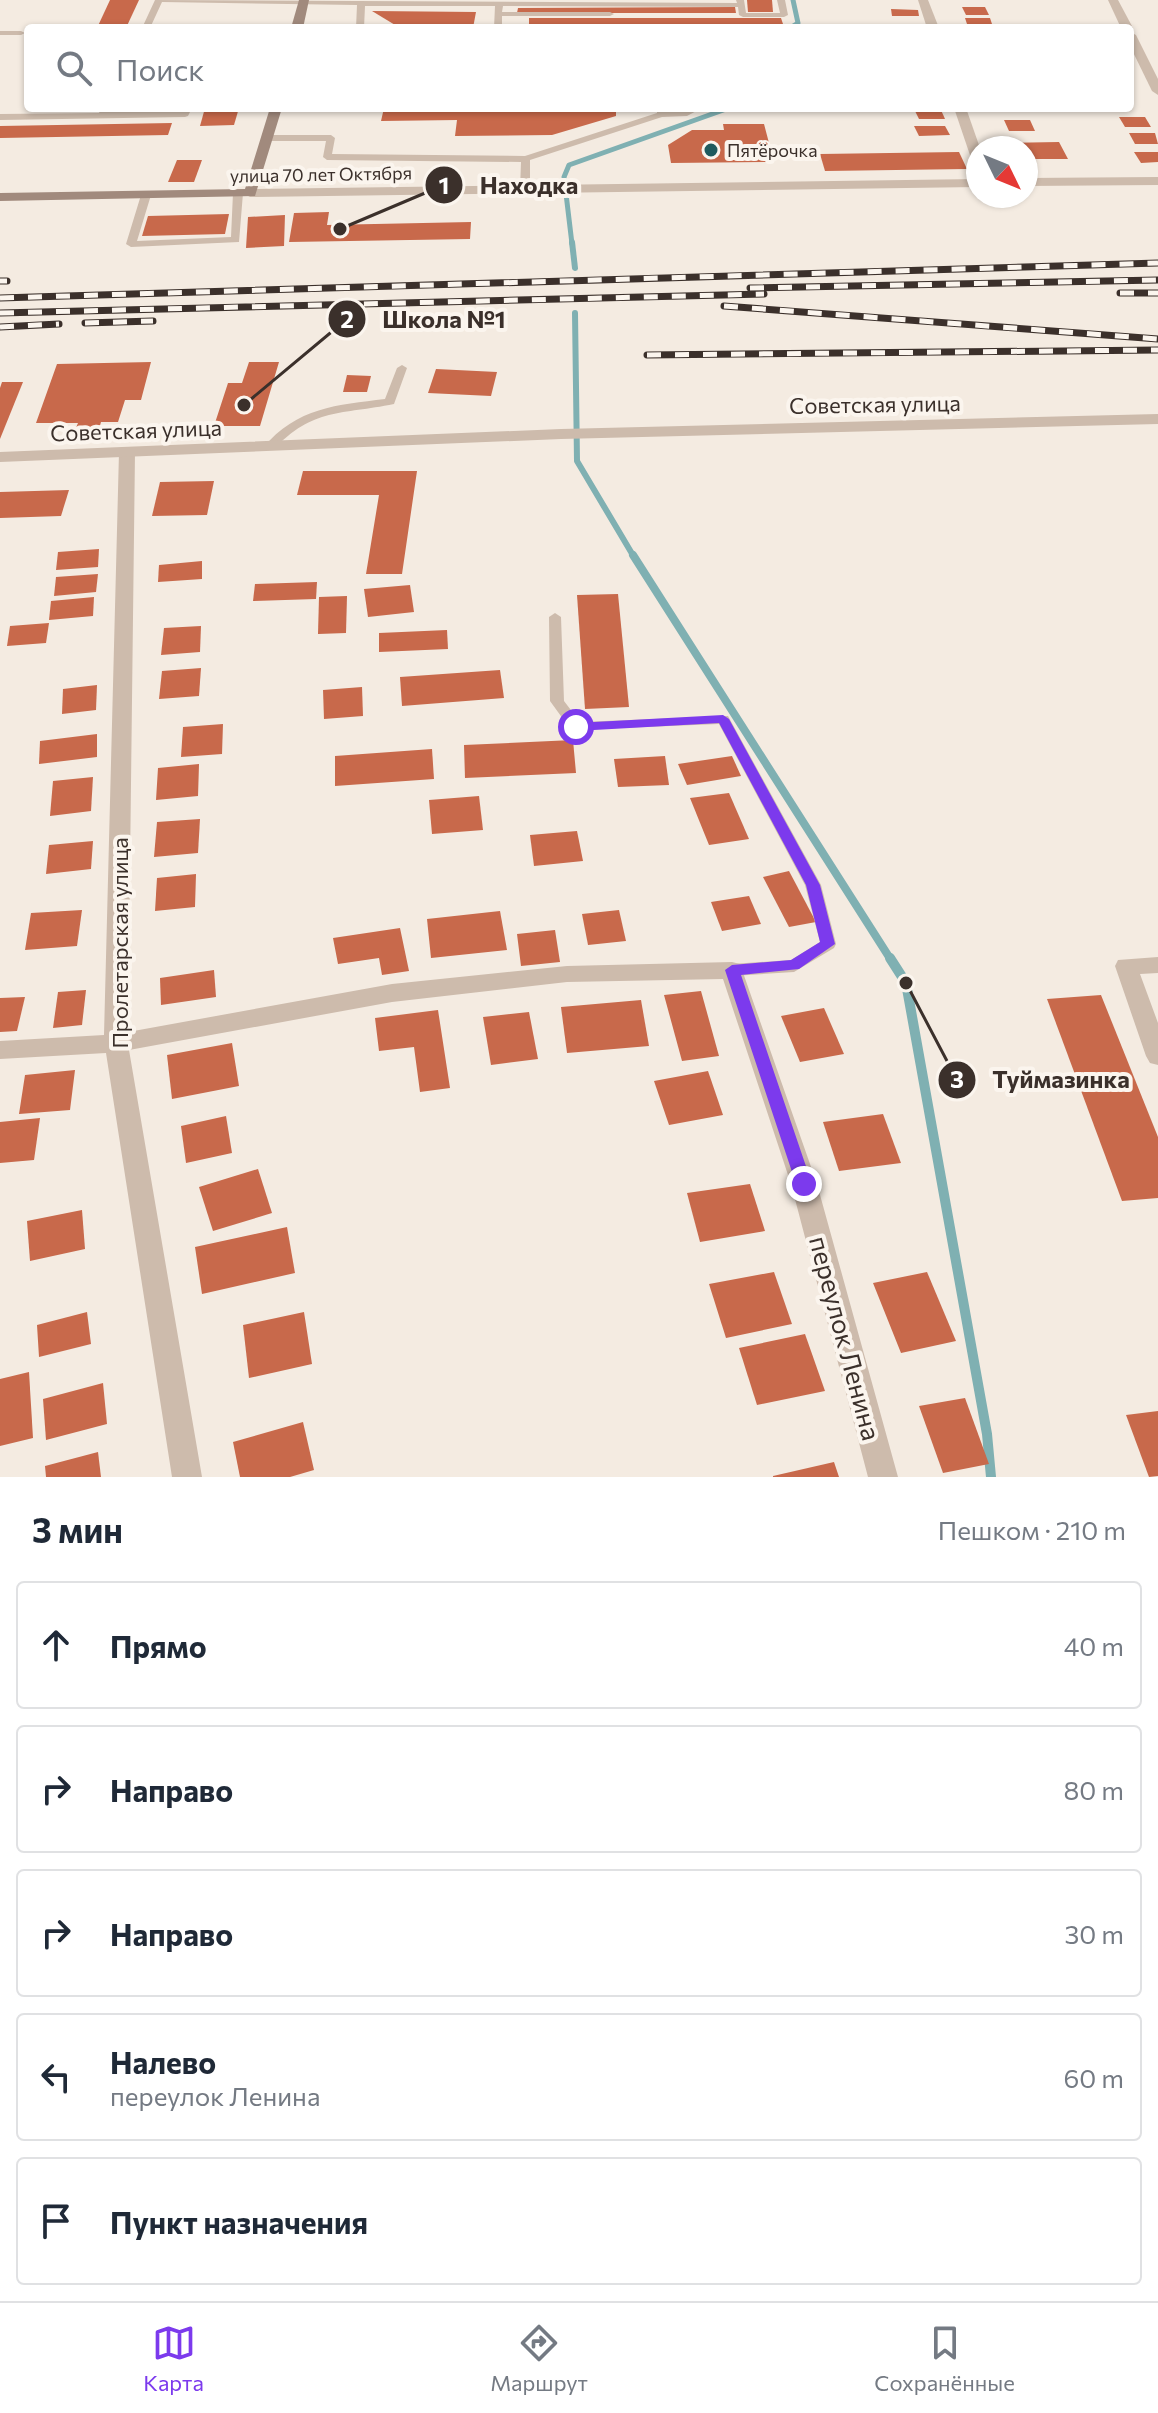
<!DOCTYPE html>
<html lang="ru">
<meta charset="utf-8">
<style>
:root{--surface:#fff;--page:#f2f2f3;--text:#1f2937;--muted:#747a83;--line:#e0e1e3;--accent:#7c3aed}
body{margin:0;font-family:Commissioner,sans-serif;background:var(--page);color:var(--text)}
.compass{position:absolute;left:966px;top:136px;width:72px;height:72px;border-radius:50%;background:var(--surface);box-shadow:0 2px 6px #0004;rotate:133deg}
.stop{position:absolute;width:24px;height:24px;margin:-18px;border:6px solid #7c3aed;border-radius:50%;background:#fff}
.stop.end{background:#7c3aed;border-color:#fff;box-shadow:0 2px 8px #0008}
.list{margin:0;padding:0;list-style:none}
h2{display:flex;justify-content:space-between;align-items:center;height:104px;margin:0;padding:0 32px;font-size:34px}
h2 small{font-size:26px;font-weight:400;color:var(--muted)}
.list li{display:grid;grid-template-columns:52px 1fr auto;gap:24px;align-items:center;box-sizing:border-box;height:128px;margin:0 16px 16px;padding:0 16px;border:2px solid var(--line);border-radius:8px}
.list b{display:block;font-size:30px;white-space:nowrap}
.list p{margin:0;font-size:26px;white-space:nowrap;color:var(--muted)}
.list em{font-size:26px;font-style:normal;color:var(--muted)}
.icon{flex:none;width:44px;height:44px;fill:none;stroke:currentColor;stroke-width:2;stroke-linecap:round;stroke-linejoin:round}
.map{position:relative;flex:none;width:1158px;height:1477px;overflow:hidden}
.search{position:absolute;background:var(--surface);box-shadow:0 2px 6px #0004;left:24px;right:24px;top:24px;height:88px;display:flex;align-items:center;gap:20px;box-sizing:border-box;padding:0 28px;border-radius:8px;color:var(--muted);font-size:30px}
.sheet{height:824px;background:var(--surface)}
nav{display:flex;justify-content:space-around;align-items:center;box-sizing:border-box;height:112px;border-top:2px solid var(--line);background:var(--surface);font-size:22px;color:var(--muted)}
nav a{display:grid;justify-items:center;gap:4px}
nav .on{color:var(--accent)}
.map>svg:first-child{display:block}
</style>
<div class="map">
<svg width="1158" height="1477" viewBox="0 0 1158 1477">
<rect width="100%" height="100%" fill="#f4ebe1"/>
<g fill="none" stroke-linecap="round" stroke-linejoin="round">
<g stroke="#7fb0b2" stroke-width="5">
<polyline points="790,28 798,23 793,0"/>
<polyline points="572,244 564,177 569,165 729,108"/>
</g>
<g stroke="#7fb0b2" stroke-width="6">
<polyline points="572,242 575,268"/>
<polyline points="575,313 577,461 634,557"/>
</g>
<polyline stroke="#7fb0b2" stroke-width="8" points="633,555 891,960"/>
<polyline stroke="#7fb0b2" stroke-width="10" points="890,958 906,983 987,1434 991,1477"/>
</g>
<g fill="#c8694b">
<polygon points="110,0 139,0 126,28 97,28"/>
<polygon points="747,0 772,0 773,12 748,12"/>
<polygon points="735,7 736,13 517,13 518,8"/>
<polygon points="962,7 985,7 989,15 966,15"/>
<polygon points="891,9 918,10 919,16 892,16"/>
<polygon points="372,11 476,12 473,28 400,28"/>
<polygon points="529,18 781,18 784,27 529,28"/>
<polygon points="965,18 990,18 992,24 967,24"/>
<polygon points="205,108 239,108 234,125 200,126"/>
<polygon points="384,108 616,108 616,116 552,135 455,136 457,120 381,121"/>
<polygon points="941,110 945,119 919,119 915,111"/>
<polygon points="1119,117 1145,117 1151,127 1125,127"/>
<polygon points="1004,120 1030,120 1035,131 1009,131"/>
<polygon points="172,123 168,135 0,138 0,126"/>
<polygon points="723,124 764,124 774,162 671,163 668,145 692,130 724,130"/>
<polygon points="914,126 945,126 950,135 919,136"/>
<polygon points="1129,133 1155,133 1158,144 1135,144"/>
<polygon points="1059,142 1068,159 1026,159 1026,148 1009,148 1007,143"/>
<polygon points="959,152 967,169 825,171 820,154"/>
<polygon points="1134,152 1158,152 1158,162 1141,163"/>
<polygon points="177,160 202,160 194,182 168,182"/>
<polygon points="329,212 327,225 471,222 470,239 289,242 294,213"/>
<polygon points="229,214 225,234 142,236 148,216"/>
<polygon points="285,215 284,246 246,248 248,217"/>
<polygon points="151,362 141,400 125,400 118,422 101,422 99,429 75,430 78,423 36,423 57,364"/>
<polygon points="249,362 279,362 260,426 214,426 228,383 242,383"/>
<polygon points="436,369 497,372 491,396 428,393"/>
<polygon points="347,375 371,376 367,392 343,392"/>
<polygon points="2,382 23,382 0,439 0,388"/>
<polygon points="303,471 417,471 402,574 366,574 379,495 297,495"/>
<polygon points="214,481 207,515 152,516 160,482"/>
<polygon points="69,490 61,516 0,518 0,492"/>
<polygon points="99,549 98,567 56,570 58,552"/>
<polygon points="202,561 202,579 158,582 159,565"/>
<polygon points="98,574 96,592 54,596 56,577"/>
<polygon points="317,582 316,599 253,601 255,584"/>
<polygon points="410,585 414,612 368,617 364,589"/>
<polygon points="618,594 629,707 585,709 577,595"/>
<polygon points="347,596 346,633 318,634 319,597"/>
<polygon points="94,597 93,616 49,620 51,601"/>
<polygon points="49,623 46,643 7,646 10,626"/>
<polygon points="201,626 200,652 161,655 164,628"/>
<polygon points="447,630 448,649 379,652 379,633"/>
<polygon points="201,668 199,696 159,699 162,671"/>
<polygon points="500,670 504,698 402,706 400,677"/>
<polygon points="97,685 96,710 62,714 63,689"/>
<polygon points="362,687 363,716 324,719 323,690"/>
<polygon points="223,724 222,754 181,757 183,727"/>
<polygon points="97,734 97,757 39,764 40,741"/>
<polygon points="573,740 576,773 465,778 464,745"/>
<polygon points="432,749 434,779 335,786 335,756"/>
<polygon points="665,756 669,785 618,787 614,759"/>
<polygon points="732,756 741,776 687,785 678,764"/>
<polygon points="199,764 198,796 156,800 158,768"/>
<polygon points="93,777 91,811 50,816 53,781"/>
<polygon points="729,793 749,839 709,845 690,798"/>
<polygon points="479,796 483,830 432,834 429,800"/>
<polygon points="200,819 198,853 154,857 157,822"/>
<polygon points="577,831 583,861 534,866 530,835"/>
<polygon points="93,841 91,869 46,874 49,845"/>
<polygon points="789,871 816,922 789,927 763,877"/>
<polygon points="196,874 195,907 155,911 157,878"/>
<polygon points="749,896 761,924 722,931 711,902"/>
<polygon points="82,910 77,946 25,950 31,913"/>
<polygon points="619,910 626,941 588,945 582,914"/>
<polygon points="500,911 507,950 431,958 427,919"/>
<polygon points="400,928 409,971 382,975 379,958 338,964 333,938"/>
<polygon points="555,930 560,962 521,966 517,934"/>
<polygon points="214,970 216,997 161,1005 160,978"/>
<polygon points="86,990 82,1025 53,1028 58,992"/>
<polygon points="701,991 719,1056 682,1061 664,995"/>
<polygon points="1101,995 1158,1137 1158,1198 1122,1201 1047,999"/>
<polygon points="25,997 17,1031 0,1032 0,998"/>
<polygon points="641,1000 649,1046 567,1053 561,1007"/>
<polygon points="824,1008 844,1054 800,1062 781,1016"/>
<polygon points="438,1010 450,1088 420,1092 414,1047 379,1051 375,1018"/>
<polygon points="529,1012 538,1059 491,1065 483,1017"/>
<polygon points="232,1043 239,1086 172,1099 167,1055"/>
<polygon points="75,1070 70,1110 19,1114 25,1075"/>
<polygon points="708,1071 723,1115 669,1125 654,1081"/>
<polygon points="883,1114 901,1163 839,1171 823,1122"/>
<polygon points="226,1116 232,1153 186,1163 181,1126"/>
<polygon points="40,1118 34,1160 0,1163 0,1122"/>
<polygon points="258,1169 272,1213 213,1231 199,1187"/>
<polygon points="750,1184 765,1231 700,1242 687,1193"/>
<polygon points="82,1210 85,1249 30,1261 27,1221"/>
<polygon points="287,1227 295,1273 202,1294 195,1247"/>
<polygon points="774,1272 792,1324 726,1338 709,1284"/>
<polygon points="927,1272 956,1341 901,1353 873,1283"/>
<polygon points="87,1312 91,1344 39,1357 37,1325"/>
<polygon points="304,1312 312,1364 249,1378 243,1325"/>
<polygon points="805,1334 825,1391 757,1405 739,1348"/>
<polygon points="29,1372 33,1438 0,1446 0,1379"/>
<polygon points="103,1383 107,1424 46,1440 43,1399"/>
<polygon points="965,1398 989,1464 943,1473 919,1406"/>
<polygon points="1158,1411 1158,1476 1149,1477 1126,1415"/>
<polygon points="303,1422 314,1470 290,1477 240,1477 233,1442"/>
<polygon points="98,1452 101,1477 46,1477 45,1466"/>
<polygon points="834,1462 839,1477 773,1477 773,1476"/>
</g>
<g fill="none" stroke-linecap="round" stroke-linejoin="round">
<g fill="#cdbbac" fill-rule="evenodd">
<polygon points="155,0 737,3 736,0 744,0 746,13 780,13 777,0 785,0 788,15 784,17 743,17 739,15 738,7 503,6 502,12 610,12 614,14 610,16 502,16 502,28 494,28 495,6 365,6 364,28 356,28 357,5 162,2 150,28 142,28"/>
<polygon points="0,31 21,31 25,33 21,35 0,35"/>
<polygon points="101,108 109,108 107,112 182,111 184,108 192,108 188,116 185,117 0,120 0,114 99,113"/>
<polygon points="657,108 665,108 665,111 702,108 687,116 662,117 530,160 530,190 525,193 520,190 521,162 327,160 323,157 326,141 269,141 265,138 269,135 331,135 335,138 332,154 525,156 657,113"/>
<polygon points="238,190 243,193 239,242 131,247 126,244 141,195 146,192 151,195 137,241 231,237 233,193"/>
<path d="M402,365L407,368L394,404C341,415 314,407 273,450H265L263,448C297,407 337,405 385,399L397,368Z"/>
<polygon points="555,613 561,617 564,701 580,722 728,716 821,885 836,944 834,948 794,972 732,976 726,974 724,970 726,966 732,964 791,960 820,942 805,885 719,724 571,730 550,701 549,617"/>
</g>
<g fill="#cdbbac" fill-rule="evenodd">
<polygon points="918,0 928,0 939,28 927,28"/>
<polygon points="1108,0 1118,0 1133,28 1131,30 1121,28"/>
<polygon points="1130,32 1136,35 1158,79 1158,95 1152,91 1130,46"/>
<polygon points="954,108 966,108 980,148 978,165 972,161"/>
<polygon points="127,447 135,452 128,1032 392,984 567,966 732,962 740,964 817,1184 898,1477 868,1477 791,1184 723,979 567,982 392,1002 129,1050 202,1477 172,1477 106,1053 0,1059 0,1041 104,1035 119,452"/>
<polygon points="1158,957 1158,973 1140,974 1158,1023 1158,1065 1150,1063 1146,1056 1115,966 1118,960"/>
</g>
<g fill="#cdbbac" fill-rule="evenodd">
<polygon points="1158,177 1158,185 1026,186 1026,178"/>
<polygon points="978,179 978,187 250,197 243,193 250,189"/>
<polygon points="1158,414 1158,424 561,439 0,462 0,452 561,429"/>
</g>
<g fill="#a18a7d" fill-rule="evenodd">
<polygon points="299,0 309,0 303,28 291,28"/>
<polygon points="270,108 282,108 255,196 0,201 0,193 245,189"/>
</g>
<defs>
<g id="rail">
<polyline points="0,281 7,281"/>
<polyline points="750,288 1158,280"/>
<polyline points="1120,293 1158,293"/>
<polyline points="0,298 1158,263"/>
<polyline points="724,306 1158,339"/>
<polyline points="0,313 764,294"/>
<polyline points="85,323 153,321"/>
<polyline points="0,327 59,324"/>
<polyline points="647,355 1158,350"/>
</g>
</defs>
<use href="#rail" stroke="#3b302b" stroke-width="7"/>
<use href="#rail" stroke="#fbf5ee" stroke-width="5" stroke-dasharray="14" stroke-linecap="butt"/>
</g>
<polygon fill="#7c3aed" points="723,715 729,719 820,885 835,944 799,969 741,975 812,1184 804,1191 796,1184 725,970 732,965 791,960 820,942 806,885 719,723 576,731 569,727 576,723"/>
<circle fill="#1f5a5e" stroke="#fbf5ee" stroke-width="3" cx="711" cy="150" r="8"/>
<g text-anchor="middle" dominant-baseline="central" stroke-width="8" stroke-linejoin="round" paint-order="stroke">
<g font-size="18" fill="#3b302b" stroke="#fbf5ee" text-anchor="start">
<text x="727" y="150">Пятёрочка</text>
</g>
<g font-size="18" fill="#3b302b" stroke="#fbf5ee">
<text transform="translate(321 174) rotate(-1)">улица 70 лет Октября</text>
</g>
<g font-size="22" fill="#3b302b" stroke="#fbf5ee">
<text transform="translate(875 404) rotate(-1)">Советская улица</text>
<text transform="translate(136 430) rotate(-2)">Советская улица</text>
<text transform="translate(119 943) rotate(-90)">Пролетарская улица</text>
</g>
<g font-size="26" fill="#3b302b" stroke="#fbf5ee">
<text transform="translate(846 1338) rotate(75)">переулок Ленина</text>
</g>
</g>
<path fill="none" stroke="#3b302b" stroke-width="3" d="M340 229L444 185M244 405L347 319M906 983L957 1080"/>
<g fill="#3b302b" stroke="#fbf5ee" stroke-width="3">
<circle cx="340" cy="229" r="8"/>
<circle cx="244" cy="405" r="8"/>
<circle cx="906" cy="983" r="8"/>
<circle cx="444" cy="185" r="20"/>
<circle cx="347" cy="319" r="20"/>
<circle cx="957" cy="1080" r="20"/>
</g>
<g font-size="24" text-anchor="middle" font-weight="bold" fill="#fff">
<text x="444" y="194">1</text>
<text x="347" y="328">2</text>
<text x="957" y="1088">3</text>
</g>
<g font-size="24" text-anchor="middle" font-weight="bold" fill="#3b302b" stroke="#fbf5ee" stroke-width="8" stroke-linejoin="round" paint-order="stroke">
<text x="529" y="194">Находка</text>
<text x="444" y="328">Школа №1</text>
<text x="1061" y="1088">Туймазинка</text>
</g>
</svg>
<svg class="compass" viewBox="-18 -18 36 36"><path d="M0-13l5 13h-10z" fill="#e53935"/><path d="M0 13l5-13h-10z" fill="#747a83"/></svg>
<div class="stop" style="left:576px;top:727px"></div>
<div class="stop end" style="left:804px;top:1184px"></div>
<div class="search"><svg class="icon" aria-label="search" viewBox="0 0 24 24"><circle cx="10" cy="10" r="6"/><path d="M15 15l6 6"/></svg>Поиск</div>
</div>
<section class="sheet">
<h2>3 мин<small>Пешком · 210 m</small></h2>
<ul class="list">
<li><svg class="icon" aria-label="ahead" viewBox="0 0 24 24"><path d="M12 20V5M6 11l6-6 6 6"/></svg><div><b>Прямо</b></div><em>40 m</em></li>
<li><svg class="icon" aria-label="right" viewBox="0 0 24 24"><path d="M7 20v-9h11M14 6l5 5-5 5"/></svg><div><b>Направо</b></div><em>80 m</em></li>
<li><svg class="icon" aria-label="right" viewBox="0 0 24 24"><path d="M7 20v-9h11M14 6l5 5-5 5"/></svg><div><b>Направо</b></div><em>30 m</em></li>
<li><svg class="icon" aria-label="left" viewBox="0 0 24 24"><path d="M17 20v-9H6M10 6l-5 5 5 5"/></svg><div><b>Налево</b><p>переулок Ленина</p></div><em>60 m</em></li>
<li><svg class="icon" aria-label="arrive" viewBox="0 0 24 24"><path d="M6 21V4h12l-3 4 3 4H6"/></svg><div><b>Пункт назначения</b></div></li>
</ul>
</section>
<nav>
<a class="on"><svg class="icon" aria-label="map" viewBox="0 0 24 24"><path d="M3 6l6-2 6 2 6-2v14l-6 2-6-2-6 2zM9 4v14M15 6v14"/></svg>Карта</a>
<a><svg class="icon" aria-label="directions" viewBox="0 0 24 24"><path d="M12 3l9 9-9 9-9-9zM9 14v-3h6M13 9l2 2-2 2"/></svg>Маршрут</a>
<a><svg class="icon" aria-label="saved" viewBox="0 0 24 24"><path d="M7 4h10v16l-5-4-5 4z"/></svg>Сохранённые</a>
</nav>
